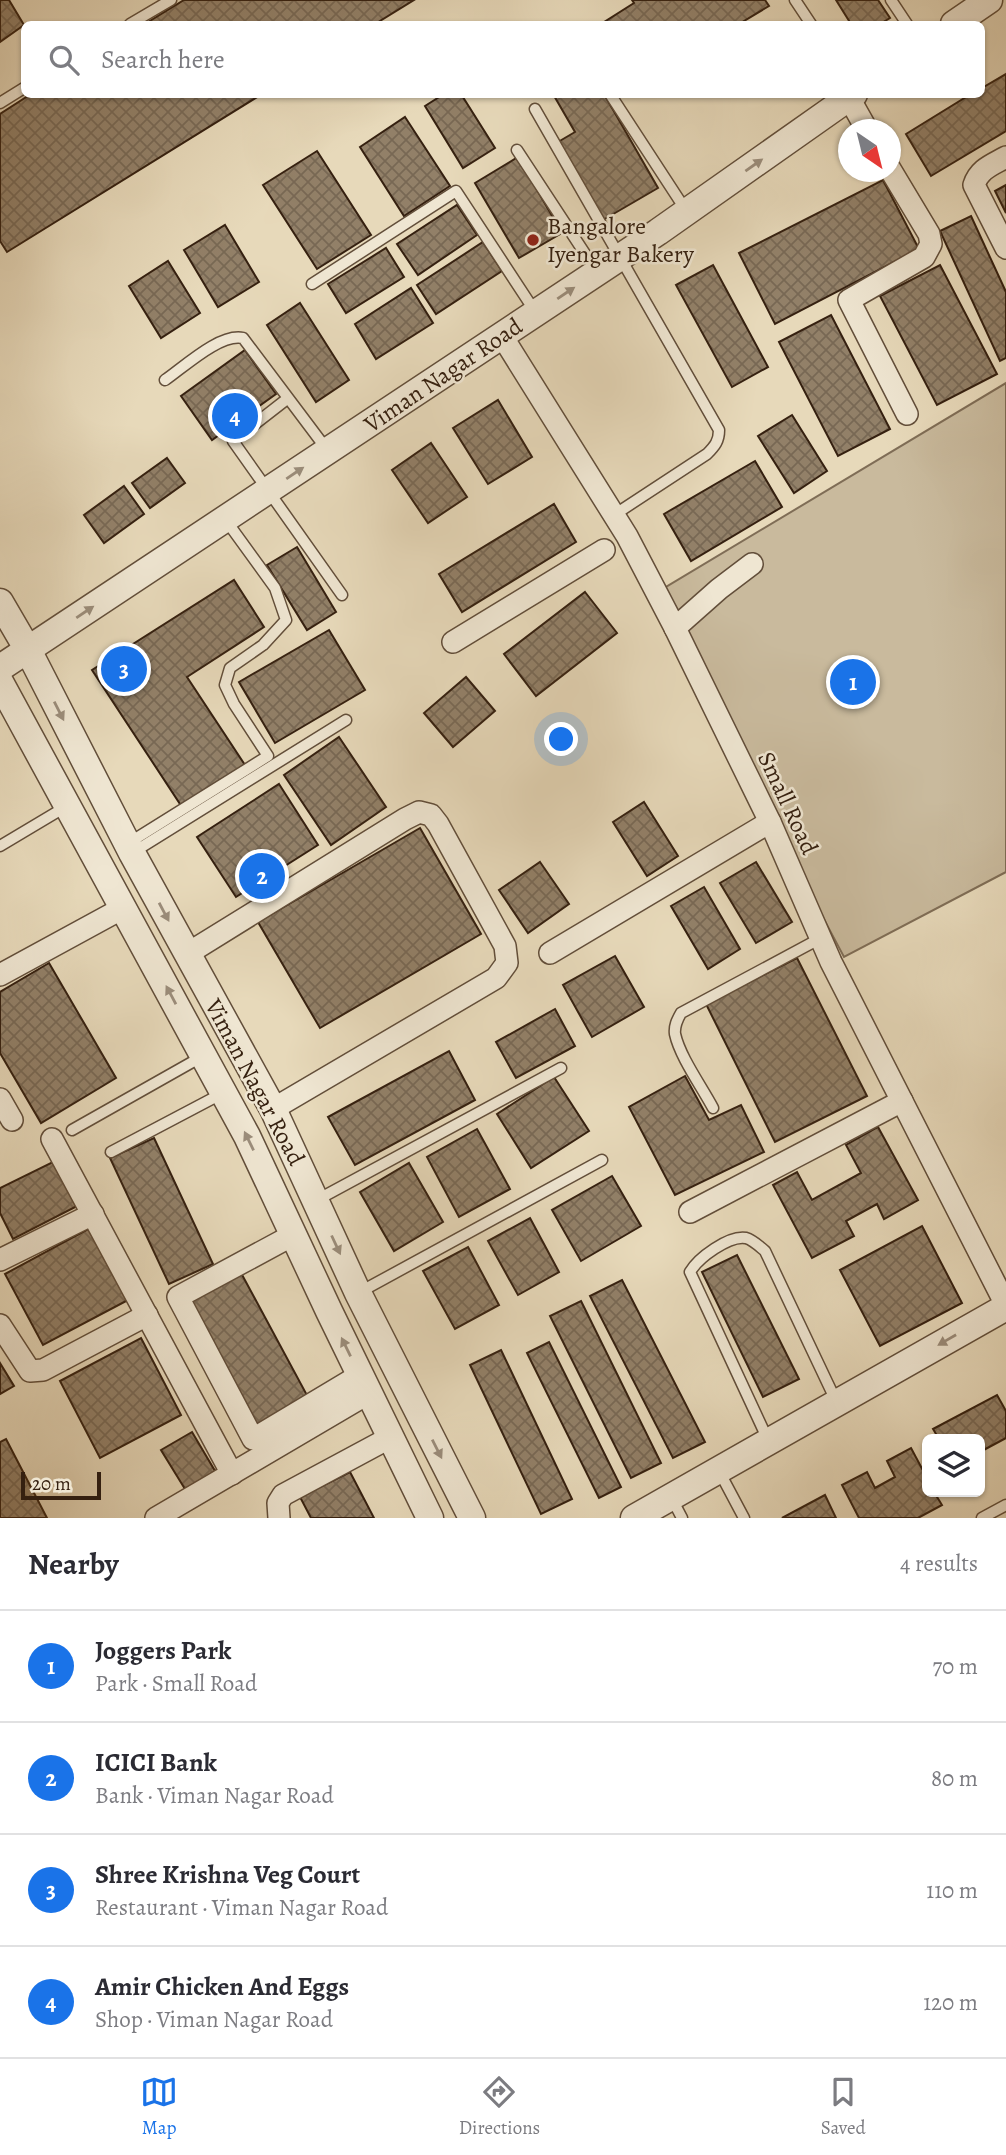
<!DOCTYPE html>
<meta charset="utf-8">
<style>
:root{--surface:#fff;--page:#f2f2f3;--text:#2b2b33;--muted:#7c7c81;--line:#e1e1e2;--accent:#1a73e8}
body{margin:0;font-family:Alegreya,serif;background:var(--page);color:var(--text)}
.controls{position:absolute;right:21px;bottom:21px;display:grid;overflow:hidden;border-radius:10px;box-shadow:0 2px 5px #0004}
.controls button{width:63px;height:63px;display:grid;place-items:center;padding:0;border:0;border-bottom:2px solid var(--line);background:var(--surface);color:var(--text);font:35px sans-serif}
.compass{position:absolute;left:838px;top:119px;width:63px;height:63px;border-radius:50%;background:var(--surface);box-shadow:0 2px 5px #0004;rotate:145deg}
.scale{position:absolute;left:21px;bottom:18px;width:80px;box-sizing:border-box;padding-left:7px;border:4px solid #352010;border-top:0;font-size:19px;line-height:24px;white-space:nowrap;color:#352010;-webkit-text-stroke:5px #efe6d2;paint-order:stroke}
.you{position:absolute;left:562px;top:740px;width:24px;height:24px;margin:-18px;border:5px solid #fff;border-radius:50%;background:#1a73e8;box-shadow:0 0 0 10px #1a73e833}
.badge{display:grid;place-items:center;width:46px;height:46px;border-radius:50%;background:var(--accent);color:#fff;font-size:23px;font-weight:700}
.pin{position:absolute;translate:-50% -50%;border:4px solid #fff;box-shadow:0 2px 7px #0006}
.list{margin:0;padding:0;list-style:none}
h2{display:flex;justify-content:space-between;align-items:center;height:91px;margin:0;padding:0 28px;font-size:30px}
h2 small{font-size:23px;font-weight:400;color:var(--muted)}
.list li{display:grid;grid-template-columns:46px 1fr auto;gap:21px;align-items:center;box-sizing:border-box;height:112px;padding:0 28px;border-top:2px solid var(--line)}
.list b{display:block;font-size:26px;white-space:nowrap}
.list p{margin:0;font-size:23px;white-space:nowrap;color:var(--muted)}
.list em{font-size:23px;font-style:normal;color:var(--muted)}
.icon{flex:none;width:38px;height:38px;fill:none;stroke:currentColor;stroke-width:2;stroke-linecap:round;stroke-linejoin:round}
.map{position:relative;flex:none;width:1006px;height:1518px;overflow:hidden}
.search{position:absolute;background:var(--surface);box-shadow:0 2px 5px #0004;left:21px;right:21px;top:21px;height:77px;display:flex;align-items:center;gap:18px;box-sizing:border-box;padding:0 24px;border-radius:10px;color:var(--muted);font-size:26px}
.sheet{height:539px;background:var(--surface)}
nav{display:flex;justify-content:space-around;align-items:center;box-sizing:border-box;height:98px;border-top:2px solid var(--line);background:var(--surface);font-size:19px;color:var(--muted)}
nav a{display:grid;justify-items:center;gap:4px}
nav .on{color:var(--accent)}
.map>svg:first-child{display:block}
</style>
<div class="map">
<svg width="1006" height="1518" viewBox="0 0 1006 1518">
<defs>
<pattern id="building-cross-hatch" width="8" height="8" patternUnits="userSpaceOnUse" patternTransform="scale(1.75)"><rect width="8" height="8" fill="#928068"/><path d="M0 0l8 8M0 8l8-8" fill="none" stroke="#786854"/></pattern>
</defs>
<rect width="100%" height="100%" fill="#e7d9ba"/>
<filter id="stains"><feTurbulence type="fractalNoise" baseFrequency=".00286" numOctaves="4"/><feColorMatrix values="0 0 0 0 .2 0 0 0 0 .09 0 0 0 0 .02 0 0 0 .5 -.17"/></filter>
<radialGradient id="worn" r=".72"><stop offset=".6" stop-color="#630" stop-opacity="0"/><stop offset="1" stop-color="#630" stop-opacity=".3"/></radialGradient>
<polygon fill="#c9ba9d" stroke="#7f6d56" stroke-width="2" points="1006,383 1006,872 844,957 745,771 656,593"/>
<g fill="url(#building-cross-hatch)" stroke="#352010" stroke-width="2">
<polygon points="0,0 9,0 24,25 0,42"/>
<polygon points="184,0 414,0 375,24 145,24"/>
<polygon points="632,0 765,0 769,6 739,24 601,24 634,3"/>
<polygon points="836,0 878,0 890,18 880,24 851,24"/>
<polygon points="1006,74 1006,131 931,176 906,134 971,94 982,94 982,88"/>
<polygon points="31,94 262,94 7,252 0,241 0,114"/>
<polygon points="444,94 461,94 495,148 463,168 425,106"/>
<polygon points="553,94 604,94 658,188 603,220 558,142 575,132"/>
<polygon points="405,117 450,186 404,216 360,147"/>
<polygon points="317,151 371,235 317,269 263,185"/>
<polygon points="518,157 562,233 519,258 475,183"/>
<polygon points="883,180 919,249 775,324 739,253"/>
<polygon points="1006,185 1006,213 995,191"/>
<polygon points="457,205 477,235 418,275 397,244"/>
<polygon points="971,216 1006,292 1006,358 1000,361 940,231"/>
<polygon points="225,225 259,282 218,307 184,250"/>
<polygon points="483,242 502,271 436,314 417,285"/>
<polygon points="386,248 404,277 346,313 328,284"/>
<polygon points="168,261 200,313 161,338 129,286"/>
<polygon points="713,265 768,367 732,387 676,285"/>
<polygon points="940,265 997,374 937,405 880,296"/>
<polygon points="411,288 433,323 376,359 355,324"/>
<polygon points="300,303 349,380 316,402 267,325"/>
<polygon points="831,315 890,429 838,456 779,342"/>
<polygon points="245,350 276,394 212,440 181,396"/>
<polygon points="498,400 532,457 488,484 453,428"/>
<polygon points="792,415 827,471 794,493 758,436"/>
<polygon points="431,443 467,497 428,523 392,470"/>
<polygon points="167,458 185,483 150,508 132,483"/>
<polygon points="755,461 782,507 691,561 664,514"/>
<polygon points="124,486 144,514 104,543 84,515"/>
<polygon points="554,504 576,542 462,612 439,574"/>
<polygon points="297,547 336,612 307,630 267,565"/>
<polygon points="234,580 264,627 187,677 245,765 182,807 92,670"/>
<polygon points="585,592 617,633 536,696 504,654"/>
<polygon points="329,630 365,690 275,743 239,682"/>
<polygon points="466,677 495,711 453,747 424,713"/>
<polygon points="339,737 386,807 331,845 284,775"/>
<polygon points="279,784 318,845 236,897 197,837"/>
<polygon points="644,802 678,856 647,876 613,822"/>
<polygon points="420,828 481,934 320,1028 258,922"/>
<polygon points="540,862 569,904 528,933 499,890"/>
<polygon points="756,862 792,922 756,943 720,883"/>
<polygon points="704,887 740,949 708,969 671,906"/>
<polygon points="615,956 644,1007 592,1037 563,985"/>
<polygon points="797,958 867,1096 775,1142 706,1004"/>
<polygon points="49,963 116,1078 41,1123 0,1053 0,992"/>
<polygon points="555,1009 575,1046 516,1078 496,1042"/>
<polygon points="449,1051 475,1100 355,1165 328,1117"/>
<polygon points="685,1076 709,1120 741,1105 764,1152 675,1195 629,1107"/>
<polygon points="554,1077 589,1131 531,1168 497,1114"/>
<polygon points="878,1127 918,1200 884,1219 877,1204 846,1221 854,1236 812,1258 773,1185 797,1172 812,1200 861,1173 846,1145"/>
<polygon points="477,1129 510,1189 459,1217 427,1157"/>
<polygon points="154,1138 213,1264 169,1284 110,1158"/>
<polygon points="61,1158 83,1203 13,1239 0,1213 0,1188"/>
<polygon points="409,1163 443,1222 394,1251 360,1192"/>
<polygon points="612,1176 641,1226 581,1261 552,1210"/>
<polygon points="530,1218 559,1272 518,1295 488,1241"/>
<polygon points="922,1226 962,1303 880,1346 840,1270"/>
<polygon points="90,1228 128,1300 43,1345 5,1274"/>
<polygon points="468,1247 499,1305 455,1329 423,1271"/>
<polygon points="737,1255 799,1379 763,1397 702,1272"/>
<polygon points="240,1271 309,1399 255,1429 186,1301"/>
<polygon points="622,1280 705,1442 673,1458 590,1296"/>
<polygon points="581,1301 661,1463 631,1478 550,1316"/>
<polygon points="141,1338 181,1415 100,1458 60,1381"/>
<polygon points="549,1342 621,1487 599,1498 527,1353"/>
<polygon points="501,1350 572,1499 541,1514 470,1365"/>
<polygon points="0,1363 14,1386 0,1394"/>
<polygon points="997,1395 1006,1411 1006,1438 980,1452 980,1439 939,1439 933,1429"/>
<polygon points="192,1432 218,1476 188,1494 161,1450"/>
<polygon points="6,1439 47,1518 0,1518 0,1442"/>
<polygon points="911,1448 927,1478 927,1492 934,1492 942,1505 918,1518 859,1518 842,1485 867,1472 875,1488 895,1477 887,1461"/>
<polygon points="350,1472 374,1518 311,1518 300,1497"/>
<polygon points="825,1495 836,1518 782,1518"/>
</g>
<g fill="none" stroke-linecap="round" stroke-linejoin="round">
<defs>
<g id="service">
<polyline points="795,0 811,24"/>
<polyline points="891,0 907,24"/>
<polyline points="130,24 171,0"/>
<polyline points="610,94 687,212"/>
<polyline points="0,103 24,88"/>
<path d="M535,109L719,430C719,441 715,446 707,454L614,515"/>
<polyline points="517,150 597,272"/>
<polyline points="312,284 456,191 536,313"/>
<path d="M165,380C184,367 220,333 243,338L328,451"/>
<polyline points="287,399 233,441 342,595"/>
<polyline points="127,844 268,756 234,704 225,685 230,668 263,645 286,620 275,588 225,519"/>
<polyline points="0,846 67,806"/>
<polyline points="132,853 346,720"/>
<path d="M713,1108C702,1087 680,1057 675,1034C674,1026 677,1020 681,1013L821,938"/>
<polyline points="72,1130 203,1056"/>
<polyline points="111,1152 223,1093"/>
<polyline points="315,1201 561,1068"/>
<polyline points="358,1293 602,1160"/>
<path d="M768,1440L690,1272C698,1258 729,1235 746,1238C753,1240 759,1246 765,1251L837,1403"/>
<polyline points="719,1471 744,1518"/>
<polyline points="671,1497 682,1518"/>
<polyline points="982,1518 1006,1505"/>
</g>
<g id="minor">
<polyline points="849,98 867,130"/>
<path d="M1006,157C992,165 979,169 974,185L1006,248"/>
<polyline points="890,169 929,234 931,244 924,257 849,300 907,414"/>
<polyline points="502,336 627,536 675,628 770,822 831,962 1006,1305"/>
<polyline points="675,628 719,589 752,564"/>
<polyline points="453,642 604,550"/>
<polyline points="550,953 770,822"/>
<polyline points="187,954 405,819 419,812 431,815 438,824 505,946 507,963 496,978 273,1109"/>
<polyline points="0,975 123,908"/>
<polyline points="0,1099 12,1120"/>
<polyline points="52,1139 232,1474"/>
<polyline points="690,1212 902,1101"/>
<polyline points="293,1235 178,1297 253,1439 360,1375"/>
<polyline points="0,1260 93,1214"/>
<polyline points="0,1325 30,1371 43,1370 147,1315"/>
<polyline points="156,1518 369,1393"/>
<polyline points="279,1518 278,1503 283,1495 391,1437"/>
</g>
<g id="tertiary">
<polyline points="954,24 989,0"/>
<polyline points="0,602 28,650 132,853 273,1109 358,1293 472,1518"/>
<polyline points="0,668 658,232 854,94"/>
<polyline points="0,682 247,1136 329,1311 430,1518"/>
<polyline points="634,1518 1006,1307"/>
</g>
</defs>
<use href="#service" stroke="#624e3a" stroke-width="13"/>
<use href="#minor" stroke="#624e3a" stroke-width="24"/>
<use href="#tertiary" stroke="#624e3a" stroke-width="29"/>
<use href="#service" stroke="#efe6d2" stroke-width="10"/>
<use href="#minor" stroke="#efe6d2" stroke-width="21"/>
<use href="#tertiary" stroke="#efe6d2" stroke-width="26"/>
</g>
<defs><path id="oneway-solid" d="M-6-.8H1V-3.2L6.5 0L1 3.2V.8H-6Z" transform="scale(1.75)"/></defs>
<g fill="#9b8d7b">
<use href="#oneway-solid" transform="translate(754 165) rotate(-35)"/>
<use href="#oneway-solid" transform="translate(566 293) rotate(-34)"/>
<use href="#oneway-solid" transform="translate(295 473) rotate(-34)"/>
<use href="#oneway-solid" transform="translate(85 612) rotate(-34)"/>
<use href="#oneway-solid" transform="translate(59 711) rotate(63)"/>
<use href="#oneway-solid" transform="translate(164 912) rotate(62)"/>
<use href="#oneway-solid" transform="translate(171 995) rotate(-118)"/>
<use href="#oneway-solid" transform="translate(249 1141) rotate(-116)"/>
<use href="#oneway-solid" transform="translate(336 1245) rotate(65)"/>
<use href="#oneway-solid" transform="translate(947 1340) rotate(150)"/>
<use href="#oneway-solid" transform="translate(346 1347) rotate(-116)"/>
<use href="#oneway-solid" transform="translate(437 1449) rotate(63)"/>
</g>
<circle fill="#8f2418" stroke="#efe6d2" stroke-width="2.5" cx="533" cy="240" r="7"/>
<g text-anchor="middle" dominant-baseline="central" stroke-width="5" stroke-linejoin="round" paint-order="stroke">
<g font-size="24" fill="#352010" stroke="#efe6d2" text-anchor="start">
<text x="547" y="226">Bangalore<tspan x="547" dy="28">Iyengar Bakery</tspan></text>
</g>
<g font-size="24" fill="#352010" stroke="#efe6d2">
<text transform="translate(443 375) rotate(-34)">Viman Nagar Road</text>
<text transform="translate(788 803) rotate(65)">Small Road</text>
<text transform="translate(255 1082) rotate(62)">Viman Nagar Road</text>
</g>
</g>
<rect width="100%" height="100%" filter="url(#stains)"/>
<rect width="100%" height="100%" fill="url(#worn)"/>
</svg>
<div class="controls">
<button><svg class="icon" aria-label="layers" viewBox="0 0 24 24"><path d="M12 4l9 5-9 5-9-5zM3 14l9 5 9-5"/></svg></button>
</div>
<svg class="compass" viewBox="-18 -18 36 36"><path d="M0-13l5 13h-10z" fill="#e53935"/><path d="M0 13l5-13h-10z" fill="#7c7c81"/></svg>
<div class="scale">20 m</div>
<div class="you"></div>
<div class="pin badge" style="left:853px;top:682px">1</div>
<div class="pin badge" style="left:262px;top:876px">2</div>
<div class="pin badge" style="left:124px;top:669px">3</div>
<div class="pin badge" style="left:235px;top:416px">4</div>
<div class="search"><svg class="icon" aria-label="search" viewBox="0 0 24 24"><circle cx="10" cy="10" r="6"/><path d="M15 15l6 6"/></svg>Search here</div>
</div>
<section class="sheet">
<h2>Nearby<small>4 results</small></h2>
<ul class="list">
<li><span class="badge">1</span><div><b>Joggers Park</b><p>Park · Small Road</p></div><em>70 m</em></li>
<li><span class="badge">2</span><div><b>ICICI Bank</b><p>Bank · Viman Nagar Road</p></div><em>80 m</em></li>
<li><span class="badge">3</span><div><b>Shree Krishna Veg Court</b><p>Restaurant · Viman Nagar Road</p></div><em>110 m</em></li>
<li><span class="badge">4</span><div><b>Amir Chicken And Eggs</b><p>Shop · Viman Nagar Road</p></div><em>120 m</em></li>
</ul>
</section>
<nav>
<a class="on"><svg class="icon" aria-label="map" viewBox="0 0 24 24"><path d="M3 6l6-2 6 2 6-2v14l-6 2-6-2-6 2zM9 4v14M15 6v14"/></svg>Map</a>
<a><svg class="icon" aria-label="directions" viewBox="0 0 24 24"><path d="M12 3l9 9-9 9-9-9zM9 14v-3h6M13 9l2 2-2 2"/></svg>Directions</a>
<a><svg class="icon" aria-label="saved" viewBox="0 0 24 24"><path d="M7 4h10v16l-5-4-5 4z"/></svg>Saved</a>
</nav>
